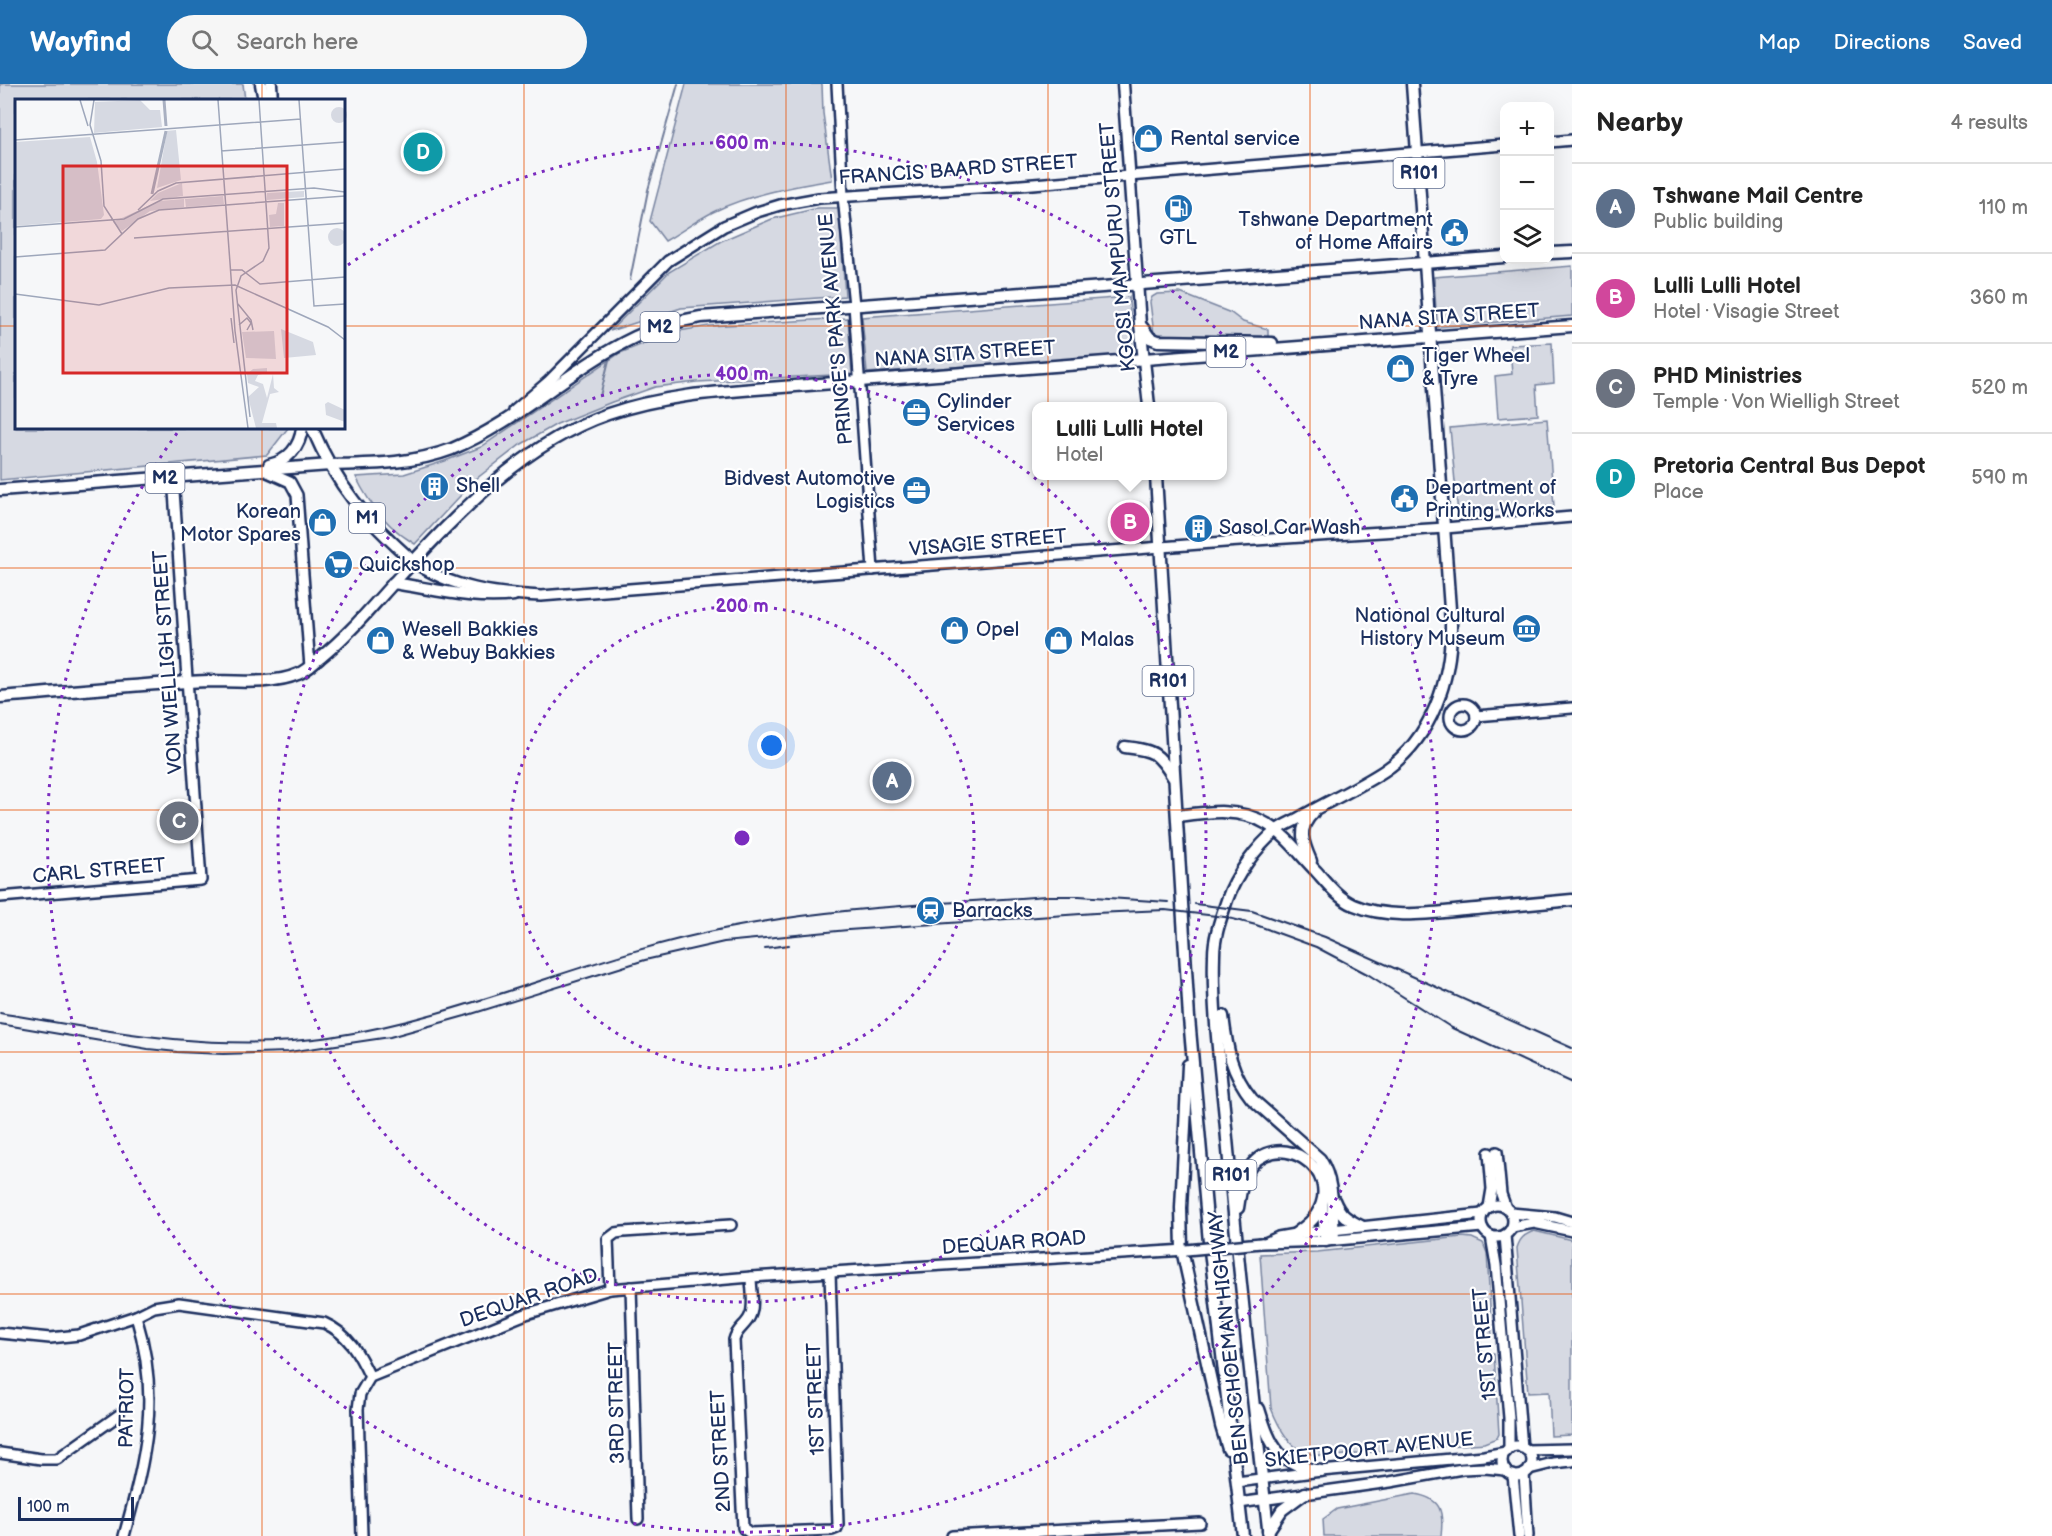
<!DOCTYPE html>
<meta charset="utf-8">
<style>
:root{--surface:#fff;--page:#f6f6f6;--text:#222;--muted:#767676;--line:#e0e0e0;--accent:#1f6fb2}
body{margin:0;font-family:"Balsamiq Sans",sans-serif;background:var(--page);color:var(--text)}
.controls{position:absolute;right:18px;top:18px;display:grid;overflow:hidden;border-radius:12px;box-shadow:0 6px 24px #0002}
.controls button{width:54px;height:54px;display:grid;place-items:center;padding:0;border:0;border-bottom:2px solid var(--line);background:var(--surface);color:var(--text);font:30px sans-serif}
.scale{position:absolute;left:18px;bottom:15px;width:116px;box-sizing:border-box;padding-left:6px;border:3px solid #1b2f5e;border-top:0;font-size:16px;line-height:21px;white-space:nowrap;color:#1b2f5e;-webkit-text-stroke:4px #fff;paint-order:stroke}
.you{position:absolute;left:772px;top:662px;width:21px;height:21px;margin:-15px;border:4px solid #fff;border-radius:50%;background:#1a73e8;box-shadow:0 0 0 9px #1a73e833}
.badge{display:grid;place-items:center;width:39px;height:39px;border-radius:50%;background:var(--accent);color:#fff;font-size:20px;font-weight:700}
.pin{position:absolute;translate:-50% -50%;border:3px solid #fff;box-shadow:0 2px 6px #0006}
.popup{position:absolute;left:1032px;top:318px;width:195px;height:78px;box-sizing:border-box;display:grid;place-content:center;border-radius:12px;background:var(--surface);filter:drop-shadow(0 2px 4px #0005);font-size:20px;white-space:nowrap;color:var(--muted)}
.popup b{font-size:22px;color:var(--text)}
.popup::after{content:'';position:absolute;left:50%;top:100%;margin-left:-12px;border:12px solid transparent;border-top-color:var(--surface)}
.list{margin:0;padding:0;list-style:none}
h2{display:flex;justify-content:space-between;align-items:center;height:78px;margin:0;padding:0 24px;font-size:26px}
h2 small{font-size:20px;font-weight:400;color:var(--muted)}
.list li{display:grid;grid-template-columns:39px 1fr auto;gap:18px;align-items:center;box-sizing:border-box;height:90px;padding:0 24px;border-top:2px solid var(--line)}
.list b{display:block;font-size:22px;white-space:nowrap}
.list p{margin:0;font-size:20px;white-space:nowrap;color:var(--muted)}
.list em{font-size:20px;font-style:normal;color:var(--muted)}
.icon{flex:none;width:33px;height:33px;fill:none;stroke:currentColor;stroke-width:2;stroke-linecap:round;stroke-linejoin:round}
.map{position:relative;flex:none;width:1572px;height:1452px;overflow:hidden}
header{display:flex;align-items:center;gap:36px;box-sizing:border-box;height:84px;padding:0 30px;background:var(--accent);color:#fff}
header strong{font-size:28px}
nav{display:flex;gap:33px;margin-inline-start:auto;font-size:21px}
.search{width:420px;height:54px;background:var(--page);display:flex;align-items:center;gap:15px;box-sizing:border-box;padding:0 21px;border-radius:33px;color:var(--muted);font-size:22px}
main{display:flex}
aside{flex:1;background:var(--surface)}
.map>svg:first-child{display:block}
</style>
<header>
<strong>Wayfind</strong>
<div class="search"><svg class="icon" aria-label="search" viewBox="0 0 24 24"><circle cx="10" cy="10" r="6"/><path d="M15 15l6 6"/></svg>Search here</div>
<nav><a>Map</a><a>Directions</a><a>Saved</a></nav>
</header>
<main>
<div class="map">
<svg width="1572" height="1452" viewBox="0 0 1572 1452">
<rect width="100%" height="100%" fill="#f6f7f9"/>
<filter id="ink" filterUnits="userSpaceOnUse"><feTurbulence type="fractalNoise" baseFrequency=".0167" numOctaves="2"/><feDisplacementMap in="SourceGraphic" scale="12" xChannelSelector="R" yChannelSelector="G"/><feConvolveMatrix kernelMatrix="1 2 1 2 8 2 1 2 1" color-interpolation-filters="sRGB"/></filter>
<g filter="url(#ink)">
<g fill="#d6d9e2" stroke="#7884a0" stroke-width="1.5">
<polygon points="0,0 243,0 245,16 16,16 16,344 288,344 267,371 0,396"/>
<path d="M686,0H822L823,29L832,96C792,103 750,110 713,128C697,136 681,148 665,157L650,137Z"/>
<polygon points="818,124 839,124 845,212 681,224 610,247 669,188 721,157 772,135"/>
<polygon points="1572,182 1572,232 1437,243 1434,193"/>
<polygon points="1180,209 1231,229 1243,238 1268,245 1268,256 1154,250 1150,218 1152,213 1157,210"/>
<polygon points="1129,213 1133,271 867,289 862,233"/>
<path d="M848,234L852,290L697,298L655,303L612,318L557,340L520,361L476,395L415,460C388,444 370,422 356,393L404,390L445,377L481,363L620,269L673,248L709,242Z"/>
<polygon points="1552,259 1554,299 1536,301 1538,331 1498,334 1495,292 1512,290 1510,261"/>
<polygon points="1547,335 1554,422 1458,430 1450,344"/>
<path d="M1534,1147L1572,1156V1351L1551,1352L1549,1308L1528,1309L1517,1164C1520,1154 1524,1151 1534,1147Z"/>
<path d="M1462,1153L1472,1154L1483,1159L1487,1169L1492,1254L1480,1255L1482,1269H1494L1499,1350L1497,1354L1484,1359C1450,1362 1416,1364 1382,1367C1360,1369 1325,1376 1304,1368C1288,1362 1277,1339 1271,1324L1260,1170L1317,1168Z"/>
<path d="M1414,1410C1441,1414 1444,1427 1441,1452H1324L1323,1435L1337,1425Z"/>
</g>
<g fill="none" stroke-linecap="round" stroke-linejoin="round">
<g stroke="#707c99" stroke-width="2">
<polyline points="630,196 648,106 678,0"/>
<polyline points="600,312 609,276"/>
</g>
<defs>
<g id="minor">
<polyline points="837,0 843,112 854,221 873,486"/>
<polyline points="1550,58 1572,56"/>
<polyline points="514,327 549,297 668,177 724,142 757,128 780,121 819,114 1008,102 1504,61"/>
<polyline points="263,386 290,398 297,411 310,583"/>
<path d="M414,478C450,504 497,510 541,512L1225,458L1445,444L1572,433"/>
<circle cx="1463" cy="633" r="13"/>
<polyline points="1476,632 1572,624"/>
<polyline points="0,813 201,796 173,393"/>
<polyline points="1497,1068 1501,1110 1506,1124"/>
<polyline points="1489,1069 1492,1105 1489,1123"/>
<circle cx="1497" cy="1137" r="16"/>
<polyline points="1511,1129 1555,1133 1572,1138"/>
<polyline points="1512,1143 1534,1139 1572,1147"/>
<polyline points="1505,1151 1522,1364"/>
<polyline points="1491,1152 1496,1181 1509,1334 1509,1365"/>
<polyline points="1267,1158 1278,1153 1295,1150 1482,1130"/>
<polyline points="1261,1159 1326,1157 1482,1143"/>
<path d="M751,1193C751,1205 755,1222 750,1232C746,1242 737,1244 734,1256L743,1444L750,1449L832,1446L837,1444L838,1440L830,1189"/>
<polyline points="631,1203 638,1435"/>
<polyline points="610,1205 608,1155 616,1149 623,1148 731,1141"/>
<path d="M0,1249L50,1254L79,1251L136,1232L154,1223L179,1219L324,1239C349,1250 359,1270 370,1293"/>
<circle cx="1517" cy="1377" r="15"/>
<polyline points="1526,1366 1572,1365"/>
<polyline points="0,1369 41,1375 57,1375 119,1331"/>
<polyline points="1529,1385 1553,1379 1572,1377"/>
<polyline points="1524,1390 1528,1452"/>
<polyline points="1513,1391 1519,1452"/>
<polyline points="1237,1398 1321,1387 1484,1372 1506,1368"/>
<polyline points="1239,1419 1390,1398 1462,1385 1485,1384 1505,1386"/>
<path d="M124,1452C146,1372 161,1314 136,1232"/>
<polyline points="362,1452 358,1325 360,1310 370,1293 526,1230 610,1205 751,1193 1186,1166"/>
<polyline points="952,1452 1200,1439"/>
</g>
<g id="major">
<polyline points="261,0 264,16"/>
<polyline points="271,0 272,16"/>
<polyline points="1123,0 1140,240 1149,322"/>
<polyline points="1550,169 1572,168"/>
<polyline points="1142,243 1150,254 1158,257 1272,259"/>
<path d="M312,344C337,403 366,436 414,478"/>
<path d="M269,381C288,377 300,363 302,344"/>
<polyline points="1156,392 1189,934 1209,1158 1243,1452"/>
<path d="M0,406L330,381C371,380 413,380 452,365C519,337 570,284 635,253C656,243 678,237 701,233L1504,173"/>
<path d="M393,499C434,505 473,516 514,511"/>
<path d="M0,613C69,608 139,600 208,597C235,597 273,601 298,590C306,587 313,580 320,574C350,550 373,521 399,493C458,429 524,359 608,330C660,312 715,308 769,304L1572,242"/>
<path d="M1125,663C1154,666 1158,669 1173,693"/>
<path d="M1178,732C1207,728 1240,723 1267,740C1286,751 1301,772 1316,787C1327,799 1338,814 1354,821C1391,837 1437,828 1476,825C1508,822 1540,819 1572,816"/>
<path d="M1311,777C1303,759 1297,744 1313,729"/>
<path d="M1223,932C1227,965 1231,989 1252,1015L1320,1075C1335,1098 1332,1129 1334,1155"/>
<polyline points="1188,981 1181,1124 1182,1166 1221,1342 1228,1365"/>
<path d="M1334,1116C1340,1131 1347,1135 1361,1142"/>
<polyline points="1322,1121 1326,1157"/>
<path d="M1238,1124C1240,1112 1241,1099 1247,1088C1274,1040 1347,1085 1316,1131C1311,1139 1303,1144 1295,1150"/>
<path d="M1259,1325C1271,1364 1279,1381 1321,1387"/>
<polyline points="1268,1447 1282,1426 1305,1409"/>
<path d="M1269,1452C1253,1320 1239,1187 1227,1055C1222,995 1212,930 1214,871C1214,852 1221,834 1227,816C1235,792 1257,762 1277,746C1284,741 1292,738 1299,734C1327,718 1358,704 1384,687C1432,655 1452,594 1451,539L1412,0"/>
</g>
</defs>
<use href="#minor" stroke="#1b2f5e" stroke-width="14"/>
<use href="#major" stroke="#1b2f5e" stroke-width="15"/>
<use href="#minor" stroke="#fff" stroke-width="9"/>
<use href="#major" stroke="#fff" stroke-width="10"/>
<g stroke="#1b2f5e" stroke-width="2">
<polyline points="1195,820 1252,827 1325,853 1572,964"/>
<polyline points="765,864 789,861"/>
<path d="M0,929C110,948 218,969 330,953C466,932 593,870 728,844C833,823 941,820 1047,812H1079L1168,818"/>
<polyline points="0,940 148,965 177,968 223,970 289,968 390,953 465,932 645,876 724,858 848,846 1095,829 1165,826 1225,833 1256,841 1316,863 1369,891 1452,944 1572,999"/>
</g>
<defs>
<polyline id="minor-bridge" points="1186,1166 1261,1159"/>
</defs>
<use href="#minor-bridge" stroke="#1b2f5e" stroke-width="14" stroke-linecap="butt"/>
<use href="#minor-bridge" stroke="#fff" stroke-width="9"/>
</g>
</g>
<path fill="none" stroke="#e8590c" stroke-width="1.5" stroke-opacity="0.55" d="M262,0V16M524,0V1452M786,0V1452M1048,0V1452M1310,0V1452M0,242H16M344,242H1572M262,344V1452M0,484H1572M0,726H1572M0,968H1572M0,1210H1572"/>
<g fill="none" stroke="#7b2cbf" stroke-width="3" stroke-dasharray="3 6">
<circle cx="742" cy="754" r="232"/>
<circle cx="742" cy="754" r="464"/>
<path d="M348 181A695 695 0 1 1 180 345"/>
</g>
<defs>
<symbol id="shop-disc" viewBox="-11 -11 22 22"><circle r="9.5" fill="#1f6fb2" stroke="#fff"/><path d="M-5-2.5h2.3a2.7 3.5 0 0 1 5.4 0H5L5.5 6h-11ZM-1.5-2.5h3a1.5 2.3 0 0 0-3 0Z" fill="#fff"/></symbol>
<symbol id="fuel-disc" viewBox="-11 -11 22 22"><circle r="9.5" fill="#1f6fb2" stroke="#fff"/><path d="M-5.5-6h7V0h2V4h1.3V-2.5L3-4.5l.8-.8L6-3V5H2.5V1h-1V6h-7ZM-4.2-4.7v3.2H.2V-4.7Z" fill="#fff"/></symbol>
<symbol id="civic-disc" viewBox="-11 -11 22 22"><circle r="9.5" fill="#1f6fb2" stroke="#fff"/><path d="M-.6-6.5H3V-4.5H.6V-3L4-1V1h2V6H-6V1h2V-1L-.6-3ZM-1.2 2.5V6h2.4V2.5Z" fill="#fff"/></symbol>
<symbol id="office-disc" viewBox="-11 -11 22 22"><circle r="9.5" fill="#1f6fb2" stroke="#fff"/><path d="M-6-3h4V-5.5h4V-3h4V5H-6ZM-1-4.5V-3h2v-1.5ZM-6 0V1H6V0Z" fill="#fff"/></symbol>
<symbol id="building-disc" viewBox="-11 -11 22 22"><circle r="9.5" fill="#1f6fb2" stroke="#fff"/><path d="M-4-6H4V6H1V3H-1V6H-4ZM-2.5-4.3h1.7v1.8h-1.7ZM.8-4.3h1.7v1.8H.8ZM-2.5-1h1.7V.8h-1.7ZM.8-1h1.7V.8H.8Z" fill="#fff"/></symbol>
<symbol id="supermarket-disc" viewBox="-11 -11 22 22"><circle r="9.5" fill="#1f6fb2" stroke="#fff"/><path d="M-6-5.5h2.5l.6 2H6L4.5 2H-2.5L-4.4-4H-6ZM-1.5 3.2a1.3 1.3 0 1 0 .1 0ZM3 3.2a1.3 1.3 0 1 0 .1 0Z" fill="#fff"/></symbol>
<symbol id="museum-disc" viewBox="-11 -11 22 22"><circle r="9.5" fill="#1f6fb2" stroke="#fff"/><path d="M0-6L6-3V-2H-6V-3ZM-5-1h2V3h-2ZM-1-1h2V3h-2ZM3-1h2V3H3ZM-6 4H6V6H-6Z" fill="#fff"/></symbol>
<symbol id="station-disc" viewBox="-11 -11 22 22"><circle r="9.5" fill="#1f6fb2" stroke="#fff"/><path d="M-3-6H3Q5-6 5-4V2Q5 4 3 4L4.5 6H3L1.5 4h-3L-3 6H-4.5L-3 4Q-5 4-5 2V-4Q-5-6-3-6ZM-3.5-4v3h7v-3ZM-3.5 1v1.5H-2V1ZM2 1v1.5H3.5V1Z" fill="#fff"/></symbol>
</defs>
<g fill-rule="evenodd">
<use href="#shop-disc" x="1132" y="38" width="33" height="33"/>
<use href="#fuel-disc" x="1162" y="108" width="33" height="33"/>
<use href="#civic-disc" x="1438" y="132" width="33" height="33"/>
<use href="#shop-disc" x="1384" y="268" width="33" height="33"/>
<use href="#office-disc" x="900" y="312" width="33" height="33"/>
<use href="#building-disc" x="418" y="386" width="33" height="33"/>
<use href="#office-disc" x="900" y="390" width="33" height="33"/>
<use href="#civic-disc" x="1388" y="398" width="33" height="33"/>
<use href="#shop-disc" x="306" y="422" width="33" height="33"/>
<use href="#building-disc" x="1182" y="428" width="33" height="33"/>
<use href="#supermarket-disc" x="322" y="464" width="33" height="33"/>
<use href="#museum-disc" x="1510" y="528" width="33" height="33"/>
<use href="#shop-disc" x="938" y="530" width="33" height="33"/>
<use href="#shop-disc" x="1042" y="540" width="33" height="33"/>
<use href="#shop-disc" x="364" y="540" width="33" height="33"/>
<use href="#station-disc" x="914" y="810" width="33" height="33"/>
</g>
<g text-anchor="middle" dominant-baseline="central" stroke-width="4.5" stroke-linejoin="round" paint-order="stroke">
<g fill="#fff" stroke="#5f6d8e" stroke-width="1.5">
<rect x="1393.5" y="74" width="51" height="30" rx="4.5"/>
<rect x="640.5" y="228" width="39" height="30" rx="4.5"/>
<rect x="1206.5" y="253" width="39" height="30" rx="4.5"/>
<rect x="145.5" y="379" width="39" height="30" rx="4.5"/>
<rect x="349" y="419" width="36" height="30" rx="4.5"/>
<rect x="1142.5" y="582" width="51" height="30" rx="4.5"/>
<rect x="1205.5" y="1076" width="51" height="30" rx="4.5"/>
</g>
<g font-size="18" font-weight="bold" fill="#1b2f5e">
<text x="1419" y="89">R101</text>
<text x="660" y="243">M2</text>
<text x="1226" y="268">M2</text>
<text x="165" y="394">M2</text>
<text x="367" y="434">M1</text>
<text x="1168" y="597">R101</text>
<text x="1231" y="1091">R101</text>
</g>
<g font-size="20" fill="#1b2f5e" stroke="#fff" text-anchor="start">
<text x="1170" y="55">Rental service</text>
<text x="1433" y="136" text-anchor="end">Tshwane Department<tspan x="1433" dy="23">of Home Affairs</tspan></text>
<text x="1178" y="154" text-anchor="middle">GTL</text>
<text x="1422" y="272">Tiger Wheel<tspan x="1422" dy="23">&amp; Tyre</tspan></text>
<text x="937" y="318">Cylinder<tspan x="937" dy="23">Services</tspan></text>
<text x="895" y="395" text-anchor="end">Bidvest Automotive<tspan x="895" dy="23">Logistics</tspan></text>
<text x="456" y="402">Shell</text>
<text x="1425" y="404">Department of<tspan x="1425" dy="23">Printing Works</tspan></text>
<text x="301" y="428" text-anchor="end">Korean<tspan x="301" dy="23">Motor Spares</tspan></text>
<text x="1219" y="444">Sasol Car Wash</text>
<text x="359" y="481">Quickshop</text>
<text x="1505" y="532" text-anchor="end">National Cultural<tspan x="1505" dy="23">History Museum</tspan></text>
<text x="402" y="546">Wesell Bakkies<tspan x="402" dy="23">&amp; Webuy Bakkies</tspan></text>
<text x="976" y="546">Opel</text>
<text x="1080" y="556">Malas</text>
<text x="952" y="827">Barracks</text>
</g>
<g font-size="20" fill="#1b2f5e" stroke="#fff">
<text transform="translate(958 86) rotate(-4)">FRANCIS BAARD STREET</text>
<text transform="translate(1118 163) rotate(-95)">KGOSI MAMPURU STREET</text>
<text transform="translate(1449 233) rotate(-4)">NANA SITA STREET</text>
<text transform="translate(836 245) rotate(-95)">PRINCE'S PARK AVENUE</text>
<text transform="translate(965 270) rotate(-4)">NANA SITA STREET</text>
<text transform="translate(988 459) rotate(-5)">VISAGIE STREET</text>
<text transform="translate(168 578) rotate(-94)">VON WIELLIGH STREET</text>
<text transform="translate(99 787) rotate(-5)">CARL STREET</text>
<text transform="translate(1014 1159) rotate(-4)">DEQUAR ROAD</text>
<text transform="translate(529 1214) rotate(-19)">DEQUAR ROAD</text>
<text transform="translate(1229 1254) rotate(-96)">BEN SCHOEMAN HIGHWAY</text>
<text transform="translate(1485 1260) rotate(-95)">1ST STREET</text>
<text transform="translate(816 1315) rotate(-92)">1ST STREET</text>
<text transform="translate(617 1319) rotate(-91)">3RD STREET</text>
<text transform="translate(127 1324) rotate(-89)">PATRIOT</text>
<text transform="translate(1369 1366) rotate(-6)">SKIETPOORT AVENUE</text>
<text transform="translate(721 1367) rotate(-93)">2ND STREET</text>
</g>
</g>
<g transform="translate(15 15)">
<rect width="330" height="330" fill="#f6f7f9"/>
<path d="M125,1L135,11H145L147,28L79,34L80,3ZM316 16a8 8 0 1 1 16 0a8 8 0 1 1-16 0ZM161,31L166,81L142,89L152,32ZM75,38L82,63L89,116L86,120L0,127V43ZM167,84L168,97L135,102L143,94ZM289,92V98L252,101V94ZM208,97L209,105L171,108L170,100ZM169,100V108L135,112L107,132L98,123L144,102ZM263,104H269V127L255,128L254,116L261,115ZM313 138a9 9 0 1 1 18 0a9 9 0 1 1-18 0ZM266,230L298,243L301,256L269,259ZM259,232L261,260L231,259L227,233ZM252,269V274L243,276L240,282L248,285L252,299L258,275L259,289L264,293L255,295L247,324H261L262,329H241L233,298L244,288L233,284L232,275L238,270ZM313,303L330,311V323L311,316L310,305Z" fill="#d6d9e2"/>
<path fill="none" stroke="#a9b0c1" stroke-width="3" d="M149,1L151,27M137,95L151,32"/>
<path fill="none" stroke="#9ea7bb" stroke-width="1.5" d="M65,1L73,27M79,1L75,26L86,62L89,107L107,135M203,1L220,232L233,329M284,1L299,207L330,205M0,41L286,20M206,52L330,43M123,111L143,92L161,84L330,70M0,128L109,120L148,100L299,89L330,93M119,139L330,124M0,158L90,151L123,120L144,111L330,97M215,171H227L245,185L330,178M0,195L84,206L154,189L220,186L313,228L330,241M223,205L236,221L238,231M216,219L219,244M224,226L232,219L236,224L232,231M235,318L221,191L226,177L248,162L254,149L244,1"/>
<path fill="#d62828" fill-opacity="0.15" stroke="#d62828" stroke-width="3" d="M48,67H272V274H48Z"/>
<rect width="330" height="330" fill="none" stroke="#1b2f5e" stroke-width="3"/>
</g>
<circle cx="742" cy="754" r="9" fill="#7b2cbf" stroke="#fff" stroke-width="3"/>
<g font-size="18" text-anchor="middle" font-weight="bold" fill="#7b2cbf" stroke="#fff" stroke-width="4.5" stroke-linejoin="round" paint-order="stroke">
<text x="742" y="65">600 m</text>
<text x="742" y="296">400 m</text>
<text x="742" y="528">200 m</text>
</g>
</svg>
<div class="controls">
<button>+</button>
<button>−</button>
<button><svg class="icon" aria-label="layers" viewBox="0 0 24 24"><path d="M12 4l9 5-9 5-9-5zM3 14l9 5 9-5"/></svg></button>
</div>
<div class="scale">100 m</div>
<div class="you"></div>
<div class="pin badge" style="left:892px;top:697px;background:#5c6f8a">A</div>
<div class="pin badge" style="left:1130px;top:438px;background:#d1479c">B</div>
<div class="popup"><b>Lulli Lulli Hotel</b>Hotel</div>
<div class="pin badge" style="left:179px;top:737px;background:#6b7280">C</div>
<div class="pin badge" style="left:423px;top:68px;background:#0f9aa8">D</div>
</div>
<aside>
<h2>Nearby<small>4 results</small></h2>
<ul class="list">
<li><span class="badge" style="background:#5c6f8a">A</span><div><b>Tshwane Mail Centre</b><p>Public building</p></div><em>110 m</em></li>
<li><span class="badge" style="background:#d1479c">B</span><div><b>Lulli Lulli Hotel</b><p>Hotel · Visagie Street</p></div><em>360 m</em></li>
<li><span class="badge" style="background:#6b7280">C</span><div><b>PHD Ministries</b><p>Temple · Von Wielligh Street</p></div><em>520 m</em></li>
<li><span class="badge" style="background:#0f9aa8">D</span><div><b>Pretoria Central Bus Depot</b><p>Place</p></div><em>590 m</em></li>
</ul>
</aside>
</main>
